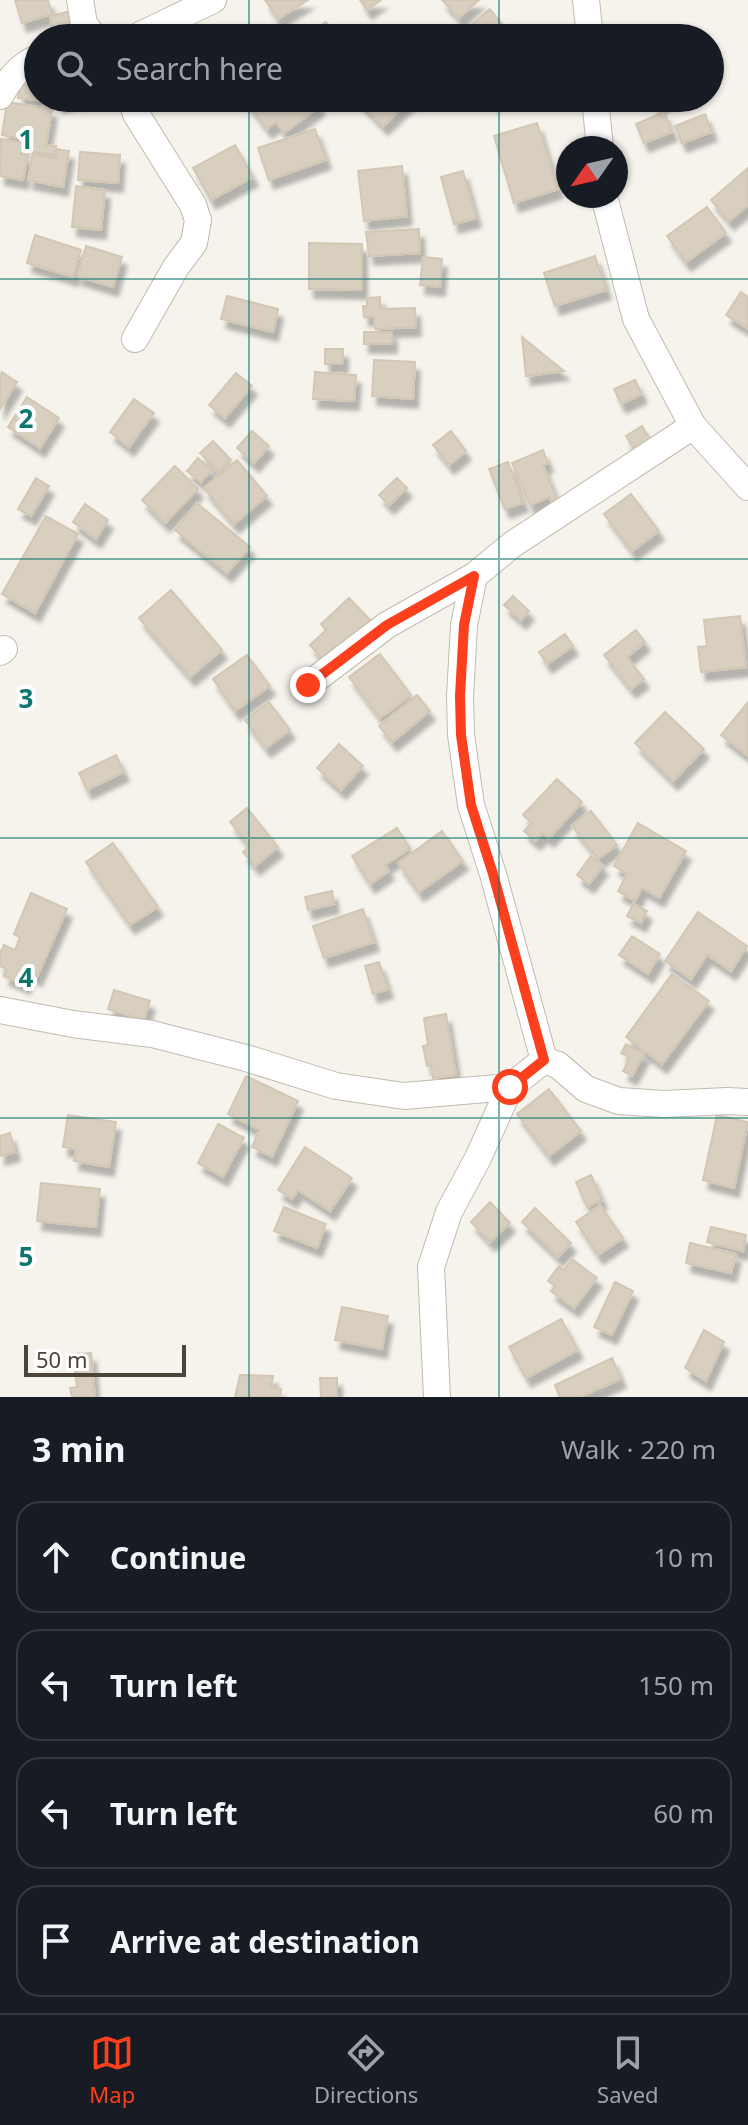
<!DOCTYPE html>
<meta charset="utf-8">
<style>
:root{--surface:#171b24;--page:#242831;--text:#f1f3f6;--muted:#9ea1a6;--line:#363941;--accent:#fc3f1d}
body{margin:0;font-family:"Noto Sans",sans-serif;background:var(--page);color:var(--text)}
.compass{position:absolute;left:556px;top:136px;width:72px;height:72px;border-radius:50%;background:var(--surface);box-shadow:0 2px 6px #0004;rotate:236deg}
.scale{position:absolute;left:24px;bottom:20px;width:162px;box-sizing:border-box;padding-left:8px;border:4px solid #4b4439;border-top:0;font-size:22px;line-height:28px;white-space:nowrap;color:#4b4439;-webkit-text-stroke:6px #fff;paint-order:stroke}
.stop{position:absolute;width:24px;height:24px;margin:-18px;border:6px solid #fc3f1d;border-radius:50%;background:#fff}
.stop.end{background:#fc3f1d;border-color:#fff;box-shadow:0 2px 8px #0008}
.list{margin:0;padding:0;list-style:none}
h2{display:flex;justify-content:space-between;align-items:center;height:104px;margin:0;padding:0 32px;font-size:34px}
h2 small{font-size:26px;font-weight:400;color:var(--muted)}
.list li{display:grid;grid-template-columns:52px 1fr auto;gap:24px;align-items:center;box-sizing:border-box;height:112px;margin:0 16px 16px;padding:0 16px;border:2px solid var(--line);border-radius:24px}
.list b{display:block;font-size:30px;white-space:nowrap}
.list em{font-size:26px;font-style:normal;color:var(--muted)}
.icon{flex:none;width:44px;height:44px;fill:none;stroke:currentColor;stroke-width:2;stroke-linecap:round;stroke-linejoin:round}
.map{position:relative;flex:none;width:748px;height:1397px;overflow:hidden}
.search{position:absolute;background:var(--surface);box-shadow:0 2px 6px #0004;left:24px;right:24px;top:24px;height:88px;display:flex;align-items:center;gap:20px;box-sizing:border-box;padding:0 28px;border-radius:44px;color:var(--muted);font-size:30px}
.sheet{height:616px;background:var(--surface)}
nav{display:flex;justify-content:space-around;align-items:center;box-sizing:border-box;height:112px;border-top:2px solid var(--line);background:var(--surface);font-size:22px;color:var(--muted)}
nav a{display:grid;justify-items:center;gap:4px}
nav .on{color:var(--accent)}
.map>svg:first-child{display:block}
</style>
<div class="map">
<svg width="748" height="1397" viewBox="0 0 748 1397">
<defs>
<filter id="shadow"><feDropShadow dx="5" dy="9" stdDeviation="2" flood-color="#0004"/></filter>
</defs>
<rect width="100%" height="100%" fill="#f6f3ec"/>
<g fill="#d8cfc1" stroke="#d3c7b4" stroke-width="2" filter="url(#shadow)">
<polygon points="15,0 48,0 52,14 22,23"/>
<polygon points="265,0 308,0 278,19"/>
<polygon points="360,0 381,0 367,10"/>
<polygon points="442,0 479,0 459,18"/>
<polygon points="490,9 513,38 455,38"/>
<polygon points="75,10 80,32 55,38 50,16"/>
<polygon points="326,22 337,38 314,38 310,33"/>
<polygon points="21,75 38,77 38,98 47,98 47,101 18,98"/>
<polygon points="57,98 83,98 58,103"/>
<polygon points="244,98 314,98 320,106 284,133 276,122 267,129"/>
<polygon points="356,98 412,98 383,126"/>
<polygon points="651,98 670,98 657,107"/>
<polygon points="7,102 52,109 46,145 56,146 54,155 27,151 29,140 2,135"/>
<polygon points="664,112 672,132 644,143 636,124"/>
<polygon points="705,114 712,132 682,143 675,126"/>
<polygon points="537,123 558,189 514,203 494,136"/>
<polygon points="315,129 326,160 269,180 258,148"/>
<polygon points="1,139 23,143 21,154 28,155 23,180 0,176"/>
<polygon points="235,145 253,177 211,200 193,168"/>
<polygon points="57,149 69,151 63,187 28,180 33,154 56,158"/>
<polygon points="80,152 120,155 118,183 78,180"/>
<polygon points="402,166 407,216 364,221 358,171"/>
<polygon points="748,168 748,205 729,221 711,200"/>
<polygon points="463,171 476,218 454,224 441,177"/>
<polygon points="76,186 105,190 101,230 72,227"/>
<polygon points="707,207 726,233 686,262 667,236"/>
<polygon points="419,229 420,253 369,256 366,232"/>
<polygon points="35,235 81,250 73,277 27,263"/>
<polygon points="309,243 362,244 362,290 309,289"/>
<polygon points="86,246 122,257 113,287 77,276"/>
<polygon points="595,256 606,290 555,306 544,273"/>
<polygon points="423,257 442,259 440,287 420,285"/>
<polygon points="741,292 748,297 748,329 726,315"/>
<polygon points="227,296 278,309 273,332 221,319"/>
<polygon points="380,297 380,309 415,308 416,327 375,329 374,317 364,317 363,306 367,306 367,298"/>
<rect x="364" y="332" width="28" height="12"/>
<polygon points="522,337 564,371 526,376"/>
<rect x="325" y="349" width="18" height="15"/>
<polygon points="374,360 415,362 413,399 372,396"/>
<polygon points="2,372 17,382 0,409 0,376"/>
<polygon points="315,372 356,375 354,401 313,399"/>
<polygon points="236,373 252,386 225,418 209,405"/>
<polygon points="635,380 642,394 621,404 614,389"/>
<polygon points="27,397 59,418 40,448 8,427"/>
<polygon points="134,399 154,413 129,447 110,432"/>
<polygon points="642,426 650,439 634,449 626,436"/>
<polygon points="252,431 269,446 254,463 237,448"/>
<polygon points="451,431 466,451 449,465 433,445"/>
<polygon points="213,441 231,460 219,473 200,453"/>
<polygon points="543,450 548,463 543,465 557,500 552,502 549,497 530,505 512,463"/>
<polygon points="198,458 212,470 201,482 187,471"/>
<polygon points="237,460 267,496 234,524 204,488"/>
<polygon points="508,462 523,503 505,509 489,469"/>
<polygon points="175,466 198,489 165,523 142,500"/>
<polygon points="36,478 49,486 31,516 18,509"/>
<polygon points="397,478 407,488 389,505 379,495"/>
<polygon points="631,494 659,531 632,551 604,514"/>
<polygon points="197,503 250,547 227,573 175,530"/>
<polygon points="85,504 108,520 96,539 73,522"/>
<polygon points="46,516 78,534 35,613 2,594"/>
<polygon points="171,590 222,650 190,677 139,618"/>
<polygon points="513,596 529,611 521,620 504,605"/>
<polygon points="349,598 370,620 325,662 310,645 326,630 321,624"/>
<polygon points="740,616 746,667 701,672 698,647 707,646 704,620"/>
<polygon points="636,630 645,642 627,657 644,679 631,689 604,655"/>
<polygon points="565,634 573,646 547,664 539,652"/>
<polygon points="380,654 411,695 380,718 349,677"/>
<polygon points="247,655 270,686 235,711 213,679"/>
<polygon points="417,695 430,711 392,742 379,726"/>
<polygon points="269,702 290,730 266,748 245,720"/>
<polygon points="748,702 748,756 721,735"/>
<polygon points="665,712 704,749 673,781 635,743"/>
<polygon points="339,744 363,766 341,790 317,768"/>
<polygon points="116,755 124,772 87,790 79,773"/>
<polygon points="557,779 582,802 549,838 543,833 535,841 524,831 532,823 523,815"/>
<polygon points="247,808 278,847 255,866 243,852 250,846 230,822"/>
<polygon points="591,811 617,845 598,859 572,826"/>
<polygon points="638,823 686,851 659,898 642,888 635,901 618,891 627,874 614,866"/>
<polygon points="397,828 410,849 385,865 389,871 370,884 352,856"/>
<polygon points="442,831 463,861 419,892 398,863"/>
<polygon points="113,843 158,907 130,925 86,862"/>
<polygon points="591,856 603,866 589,884 577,875"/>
<polygon points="332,891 334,904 308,910 305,897"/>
<polygon points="31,893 67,909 37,977 30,974 25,985 4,976 7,969 0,966 0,953 4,945 15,950 20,937 14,934"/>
<polygon points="633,904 647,911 641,923 627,916"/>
<polygon points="363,909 374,942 324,958 313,926"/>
<polygon points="698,912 747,946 731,971 707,955 691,979 665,961"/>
<polygon points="632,936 660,954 648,974 619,955"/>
<polygon points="379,962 388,989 373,994 365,966"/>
<polygon points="672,974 709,1001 662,1064 626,1037"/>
<polygon points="114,990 150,1001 144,1020 108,1009"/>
<polygon points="446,1014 456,1075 433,1078 431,1065 427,1066 423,1046 428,1045 424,1018"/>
<polygon points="626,1044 644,1054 632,1076 623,1071 630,1058 621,1053"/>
<polygon points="246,1076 298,1101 272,1157 252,1147 259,1130 228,1114"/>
<polygon points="549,1089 581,1131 549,1156 517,1114"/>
<polygon points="68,1115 116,1122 109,1167 74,1161 76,1149 63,1147"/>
<polygon points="717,1115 748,1122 734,1188 703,1180"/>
<polygon points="218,1124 244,1138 223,1177 198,1163"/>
<polygon points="10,1133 15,1152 0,1156 0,1136"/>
<polygon points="305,1147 352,1178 330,1211 298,1190 292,1199 278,1190"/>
<polygon points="591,1175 602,1200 587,1207 576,1182"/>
<polygon points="41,1183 100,1189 96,1227 37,1221"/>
<polygon points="490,1202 510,1223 490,1242 471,1222"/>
<polygon points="600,1205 623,1238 598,1255 576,1222"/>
<polygon points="284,1207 326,1224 317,1248 274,1231"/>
<polygon points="535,1208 571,1243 558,1257 522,1222"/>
<polygon points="711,1227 746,1235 743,1251 707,1242"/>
<polygon points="690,1243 736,1254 731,1273 686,1263"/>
<polygon points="572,1259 597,1278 574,1308 551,1291 555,1286 548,1281 559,1266 564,1270"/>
<polygon points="615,1282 633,1291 612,1335 594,1327"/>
<polygon points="342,1307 388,1316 382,1349 335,1340"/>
<polygon points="561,1319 578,1350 526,1378 509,1347"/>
<polygon points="704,1330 724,1342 706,1381 685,1368"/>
<polygon points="91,1353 95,1397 72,1397 70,1388 77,1387 73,1354"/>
<polygon points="612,1358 621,1379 580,1397 560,1397 555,1385"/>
<polygon points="240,1375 273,1376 271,1387 281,1389 280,1397 235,1397"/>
<polygon points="320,1378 337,1378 337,1397 321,1397"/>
</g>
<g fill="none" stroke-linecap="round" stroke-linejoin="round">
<defs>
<g id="minor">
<polyline points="80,0 84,24 95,38"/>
<polyline points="586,0 590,38"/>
<polyline points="134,38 213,0"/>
<path d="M0,96C10,78 19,66 38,58"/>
<polyline points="131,98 136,114 193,205 198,220 194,243 176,267 135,339"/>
<polyline points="595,98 600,148"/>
<polyline points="604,196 636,319 693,426 748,487"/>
<polyline points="0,652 4,649"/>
<polyline points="308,685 387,625 474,576"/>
<polyline points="0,1010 73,1024 152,1034 246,1058 336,1086 404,1096 510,1087 544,1060 558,1065 586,1089 619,1101 664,1104 727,1101 748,1102"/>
<polyline points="544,1060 493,874 471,805 461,735 460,696 464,625 474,576 513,544 693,426"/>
<polyline points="437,1397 431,1267 449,1212 478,1158 510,1087"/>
</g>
</defs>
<use href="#minor" stroke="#c2bbae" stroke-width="28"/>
<use href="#minor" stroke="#fff" stroke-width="26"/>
</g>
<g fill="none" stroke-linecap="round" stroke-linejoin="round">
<polyline stroke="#fc3f1d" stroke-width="10" points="308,685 387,625 474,576 464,625 460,696 461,735 471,805 493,874 544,1060 510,1087"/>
</g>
<path fill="none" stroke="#0f766e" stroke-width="2" stroke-opacity="0.55" d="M249,0V38M499,0V38M249,98V1397M499,98V1397M0,279H748M0,559H748M0,838H748M0,1118H748"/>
<g font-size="26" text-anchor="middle" font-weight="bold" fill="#0f766e" stroke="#fff" stroke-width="8" stroke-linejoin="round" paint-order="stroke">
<text x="26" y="149">1</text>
<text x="26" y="428">2</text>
<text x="26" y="708">3</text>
<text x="26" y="987">4</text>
<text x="26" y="1266">5</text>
</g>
</svg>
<svg class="compass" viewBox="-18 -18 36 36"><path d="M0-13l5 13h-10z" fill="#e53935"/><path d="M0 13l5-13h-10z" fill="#9ea1a6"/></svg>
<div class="scale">50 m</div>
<div class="stop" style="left:510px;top:1087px"></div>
<div class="stop end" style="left:308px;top:685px"></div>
<div class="search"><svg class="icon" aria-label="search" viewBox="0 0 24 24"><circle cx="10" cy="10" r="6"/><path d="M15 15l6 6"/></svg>Search here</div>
</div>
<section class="sheet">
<h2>3 min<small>Walk · 220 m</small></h2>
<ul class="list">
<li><svg class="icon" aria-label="ahead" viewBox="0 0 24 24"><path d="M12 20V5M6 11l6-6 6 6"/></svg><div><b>Continue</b></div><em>10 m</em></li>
<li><svg class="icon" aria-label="left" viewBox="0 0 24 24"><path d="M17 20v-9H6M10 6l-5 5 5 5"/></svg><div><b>Turn left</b></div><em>150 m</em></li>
<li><svg class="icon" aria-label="left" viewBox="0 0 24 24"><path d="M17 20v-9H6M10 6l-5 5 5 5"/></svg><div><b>Turn left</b></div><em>60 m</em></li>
<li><svg class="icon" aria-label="arrive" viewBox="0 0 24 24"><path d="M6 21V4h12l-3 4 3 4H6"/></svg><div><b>Arrive at destination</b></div></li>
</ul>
</section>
<nav>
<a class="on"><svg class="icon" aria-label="map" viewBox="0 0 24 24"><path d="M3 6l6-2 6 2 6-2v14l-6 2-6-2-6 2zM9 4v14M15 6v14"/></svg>Map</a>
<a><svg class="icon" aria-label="directions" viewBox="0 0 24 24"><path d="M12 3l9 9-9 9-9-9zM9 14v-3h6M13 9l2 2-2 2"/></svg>Directions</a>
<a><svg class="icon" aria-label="saved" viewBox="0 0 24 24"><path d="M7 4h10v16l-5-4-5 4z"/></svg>Saved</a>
</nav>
